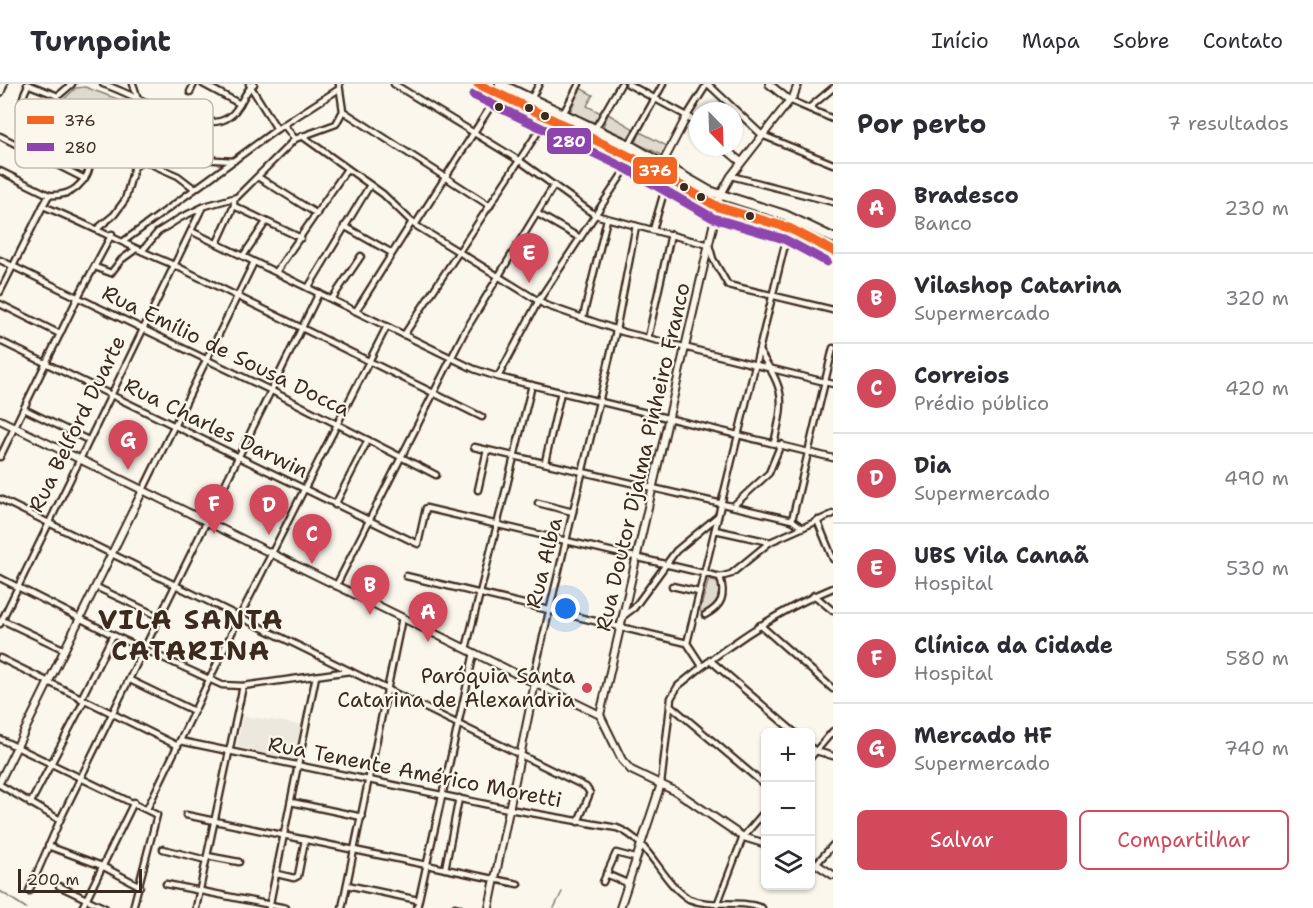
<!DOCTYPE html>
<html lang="pt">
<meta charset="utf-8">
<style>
:root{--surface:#fff;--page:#f7f7f7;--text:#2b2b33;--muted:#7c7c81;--line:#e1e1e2;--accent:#d1495b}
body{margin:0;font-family:"Shantell Sans",sans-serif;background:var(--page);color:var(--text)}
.controls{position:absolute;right:18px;bottom:18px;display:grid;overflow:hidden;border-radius:9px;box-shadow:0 2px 4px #0004}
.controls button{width:54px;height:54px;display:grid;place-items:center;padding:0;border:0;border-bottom:2px solid var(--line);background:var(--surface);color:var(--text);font:30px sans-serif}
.compass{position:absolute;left:689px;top:18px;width:54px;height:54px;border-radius:50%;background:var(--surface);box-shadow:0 2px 4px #0004;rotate:157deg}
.scale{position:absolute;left:18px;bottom:15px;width:124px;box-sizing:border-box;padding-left:6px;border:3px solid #3b2a1e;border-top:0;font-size:16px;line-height:21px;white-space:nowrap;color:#3b2a1e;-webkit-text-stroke:4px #fbf7ec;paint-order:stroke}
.you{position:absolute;left:566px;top:525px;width:21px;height:21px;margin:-15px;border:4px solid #fff;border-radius:50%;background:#1a73e8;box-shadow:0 0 0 9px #1a73e833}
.badge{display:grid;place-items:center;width:39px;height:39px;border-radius:50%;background:var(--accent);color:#fff;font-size:20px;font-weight:700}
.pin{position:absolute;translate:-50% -50px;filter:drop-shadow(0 2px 3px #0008)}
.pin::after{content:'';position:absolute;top:32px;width:21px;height:18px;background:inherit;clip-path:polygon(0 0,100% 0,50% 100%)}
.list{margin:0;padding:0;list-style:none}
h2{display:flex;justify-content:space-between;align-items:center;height:78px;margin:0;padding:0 24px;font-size:26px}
h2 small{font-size:20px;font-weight:400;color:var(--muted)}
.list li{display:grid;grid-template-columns:39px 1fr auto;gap:18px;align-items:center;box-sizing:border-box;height:90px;padding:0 24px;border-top:2px solid var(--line)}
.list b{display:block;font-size:22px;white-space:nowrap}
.list p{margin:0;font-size:20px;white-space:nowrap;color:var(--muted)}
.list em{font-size:20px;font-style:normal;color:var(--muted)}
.actions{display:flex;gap:12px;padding:18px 24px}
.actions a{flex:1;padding:14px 0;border:2px solid var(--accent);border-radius:9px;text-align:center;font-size:21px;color:var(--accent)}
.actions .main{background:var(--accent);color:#fff}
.icon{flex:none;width:33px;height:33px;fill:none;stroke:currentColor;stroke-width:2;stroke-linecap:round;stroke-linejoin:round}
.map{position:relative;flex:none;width:833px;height:824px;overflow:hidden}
header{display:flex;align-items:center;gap:36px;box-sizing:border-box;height:84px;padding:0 30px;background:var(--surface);border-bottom:2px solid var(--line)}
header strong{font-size:28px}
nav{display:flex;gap:33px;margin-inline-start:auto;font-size:21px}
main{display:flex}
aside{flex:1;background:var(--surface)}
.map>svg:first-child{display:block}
</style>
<header>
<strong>Turnpoint</strong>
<nav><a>Início</a><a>Mapa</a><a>Sobre</a><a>Contato</a></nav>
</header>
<main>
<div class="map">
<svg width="833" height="824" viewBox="0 0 833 824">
<rect width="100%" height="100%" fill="#fbf7ec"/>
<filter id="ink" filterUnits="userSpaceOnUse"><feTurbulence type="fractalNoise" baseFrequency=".0167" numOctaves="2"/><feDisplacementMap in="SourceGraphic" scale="12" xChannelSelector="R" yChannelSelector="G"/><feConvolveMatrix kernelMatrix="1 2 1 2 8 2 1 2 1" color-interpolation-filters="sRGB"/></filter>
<g filter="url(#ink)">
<polygon fill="#ede8dd" points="243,632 303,641 296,676 236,663"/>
<g fill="#dfd9ce" stroke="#8d8276" stroke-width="1.5">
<polygon points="85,3 166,33 154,59 131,84 89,64 61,37 63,16 76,4"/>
<polygon points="580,4 593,11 587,22 601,29 593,39 570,28"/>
<polygon points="608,30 634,45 628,54 603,43"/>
<polygon points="640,48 667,62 662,71 636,59"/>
<path d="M709,494L719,500C720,516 715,522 702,530L700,526Z"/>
</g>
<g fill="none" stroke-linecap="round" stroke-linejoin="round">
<g stroke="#85796d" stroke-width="1.5">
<polyline points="0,807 26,824"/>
<polyline points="554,824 562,808"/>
</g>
<defs>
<g id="minor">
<polyline points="27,0 58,12"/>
<path d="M103,0C133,9 202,53 229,33C241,25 243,8 254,0"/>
<polyline points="133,0 137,12"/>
<polyline points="203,0 240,20"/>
<polyline points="249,0 277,45"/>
<polyline points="394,0 520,77 595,131 709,161 713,175 728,201 833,226"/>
<polyline points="628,0 687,32 707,0"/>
<polyline points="708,0 762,51 833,80"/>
<path d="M28,1C16,23 21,45 31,66"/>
<polyline points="190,8 194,0"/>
<polyline points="531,15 539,0"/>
<polyline points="789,16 833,35"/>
<polyline points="809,24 833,4"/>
<polyline points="343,27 490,122"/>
<polyline points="563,30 579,0"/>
<polyline points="284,41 295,55"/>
<polyline points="595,45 621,0"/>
<polyline points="0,52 85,95"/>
<polyline points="302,52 383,110 415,141 545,221 623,248 833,300"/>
<polyline points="629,61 663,0"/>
<polyline points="158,62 199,75 234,77"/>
<polyline points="144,77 178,92 195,105"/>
<path d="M0,87L49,111L43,122C88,140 129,163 174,181L482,333"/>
<polyline points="731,92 833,118"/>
<polyline points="258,93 317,130"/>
<path d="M49,111C60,112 72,109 79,101C107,74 70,59 60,40C55,31 56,22 58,12L72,0"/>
<polyline points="234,115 234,122 301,154"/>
<polyline points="538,130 580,154"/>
<polyline points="415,141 494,17"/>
<polyline points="344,142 392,169"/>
<polyline points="98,144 114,131 125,116 134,84 158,62 174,29"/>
<polyline points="653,146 668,94"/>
<polyline points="191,147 474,285 498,293 833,374"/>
<polyline points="124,157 277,45 339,5"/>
<polyline points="217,159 234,122"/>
<polyline points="142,167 158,148 180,134 205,122 237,113 295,55 336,40 343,27 339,0"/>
<polyline points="243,172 266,138"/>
<polyline points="0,176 272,307 436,391"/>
<polyline points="95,183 111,189 121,176 136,165"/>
<polyline points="276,188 347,85"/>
<polyline points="308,204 370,101"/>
<polyline points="0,208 43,122"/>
<polyline points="332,215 361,172"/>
<polyline points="0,220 60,250"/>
<polyline points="356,227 412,138"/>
<polyline points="583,233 607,135"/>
<polyline points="404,251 542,42"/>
<polyline points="648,254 671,150"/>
<polyline points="0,257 418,460 426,424 720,493 731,490 770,458 833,430"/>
<path d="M759,267C785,307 785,314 774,359"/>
<polyline points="498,293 539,216 633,74"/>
<polyline points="24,325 88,356"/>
<polyline points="474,363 792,436 800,442"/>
<polyline points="0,373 78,213 112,150"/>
<polyline points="545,378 561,308"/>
<polyline points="143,406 254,178"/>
<polyline points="478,406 487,366"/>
<polyline points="0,415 586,703 590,709 578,738"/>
<polyline points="538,419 573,428"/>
<polyline points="335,421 368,356"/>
<polyline points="733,422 769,389 781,360"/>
<polyline points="792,436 833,264"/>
<polyline points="817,436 833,475"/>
<polyline points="715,446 770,458"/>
<polyline points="406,492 687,559"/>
<polyline points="0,494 113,551 222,601 243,602 350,587"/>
<polyline points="336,502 464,249 554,101"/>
<polyline points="672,502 699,508"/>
<polyline points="96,503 160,533"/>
<polyline points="814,511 833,527"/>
<path d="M705,531C722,522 726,512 720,493"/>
<polyline points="622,533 634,524 676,467 718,432"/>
<polyline points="2,536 65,566"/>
<polyline points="0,540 202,124"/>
<polyline points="760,541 833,605"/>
<polyline points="466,565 532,301"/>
<polyline points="0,574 178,662"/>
<polyline points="710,576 794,648"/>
<polyline points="702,582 687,559 789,144"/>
<polyline points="130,596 194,627"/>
<polyline points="535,598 534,591 615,251 636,142"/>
<polyline points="81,615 113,551"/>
<polyline points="670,621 766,702"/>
<polyline points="0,655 157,731 133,824"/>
<path d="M180,657L509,725L617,744C650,756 660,797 689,815C711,824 738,815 762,824"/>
<polyline points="810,663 816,667 833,672"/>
<polyline points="810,674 833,647"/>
<path d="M661,700L671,614L678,602C726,562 776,527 833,504"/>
<polyline points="0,701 60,736"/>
<polyline points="291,718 362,733"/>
<polyline points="30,720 84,617"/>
<polyline points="147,725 239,534 387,242"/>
<polyline points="186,731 518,800"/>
<polyline points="48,762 102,782 140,802"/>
<polyline points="163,765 206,776"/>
<polyline points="207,772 239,778"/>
<polyline points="817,779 833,761"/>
<polyline points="445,785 459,714"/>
<polyline points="277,790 294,794 298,792 305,756"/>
<polyline points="606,790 627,799"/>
<polyline points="603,798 616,769 635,774"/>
<polyline points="166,800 286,824"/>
<polyline points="347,801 418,816"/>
<polyline points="59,802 105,824"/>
<polyline points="29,807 60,736 319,209"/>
<polyline points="717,821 743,753 766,726"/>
<polyline points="455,823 459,824"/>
<polyline points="82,824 134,718"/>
<polyline points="196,824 243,602"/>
<polyline points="269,824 316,592"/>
<polyline points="342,824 402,534"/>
<polyline points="417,824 474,569"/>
</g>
<g id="tertiary">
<polyline points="769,0 789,16"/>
<polyline points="723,63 741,78"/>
<polyline points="661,82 687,32 698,41"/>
<polyline points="0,336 600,631 622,676 631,686 677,708 743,753 766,760"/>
<polyline points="600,631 720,112 731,92 794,11 798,0"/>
<polyline points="0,697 143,406"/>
<polyline points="810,776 833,791"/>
<polyline points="489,824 535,599"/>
<polyline points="620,824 661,700"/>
</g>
<polyline id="secondary" points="0,8 3,0"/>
<g id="primary">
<polyline points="478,0 633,74 718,123 789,144 833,167"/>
<polyline points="500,0 629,61 709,107 785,131 833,154"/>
</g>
</defs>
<use href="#minor" stroke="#3b2a1e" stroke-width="9"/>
<use href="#tertiary" stroke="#3b2a1e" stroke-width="10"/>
<use href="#secondary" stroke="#3b2a1e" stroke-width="11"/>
<use href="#primary" stroke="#3b2a1e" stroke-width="12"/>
<use href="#minor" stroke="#fbf7ec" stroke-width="4.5"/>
<use href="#tertiary" stroke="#fbf7ec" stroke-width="6"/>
<use href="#secondary" stroke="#fbf7ec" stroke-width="7"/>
<use href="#primary" stroke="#fbf7ec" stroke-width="8"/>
<defs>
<polyline id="bus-1" points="478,0 633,74 718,123 789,144 833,167"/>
<polyline id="bus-2" points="473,11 627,85 713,134 784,155 827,178"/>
</defs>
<use href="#bus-1" stroke="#fbf7ec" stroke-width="14"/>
<use href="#bus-2" stroke="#fbf7ec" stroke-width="14"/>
<use href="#bus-1" stroke="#f26522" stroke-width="9"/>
<use href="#bus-2" stroke="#8e44ad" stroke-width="9"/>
</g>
</g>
<g fill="#3b2a1e" stroke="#fbf7ec" stroke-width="2">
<circle cx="499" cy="23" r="5"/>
<circle cx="529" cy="24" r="5"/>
<circle cx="545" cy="32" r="5"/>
<circle cx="684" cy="103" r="5"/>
<circle cx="701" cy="113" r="5"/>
<circle cx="750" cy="132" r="5"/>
</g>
<circle fill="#d1495b" stroke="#fbf7ec" stroke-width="2" cx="587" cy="604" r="6"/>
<g text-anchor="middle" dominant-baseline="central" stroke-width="4.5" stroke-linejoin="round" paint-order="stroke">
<g font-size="21" fill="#3b2a1e" stroke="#fbf7ec">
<text transform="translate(226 267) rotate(26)">Rua Emílio de Sousa Docca</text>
<text transform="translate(77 340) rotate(-64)">Rua Belford Duarte</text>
<text transform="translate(216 344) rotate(26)">Rua Charles Darwin</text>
<text transform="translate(643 373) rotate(-77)">Rua Doutor Djalma Pinheiro Franco</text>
<text transform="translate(544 479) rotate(-76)">Rua Alba</text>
<text transform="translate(415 688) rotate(11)">Rua Tenente Américo Moretti</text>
</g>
<g font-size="21" fill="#3b2a1e" stroke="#fbf7ec" text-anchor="end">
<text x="575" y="592">Paróquia Santa<tspan x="575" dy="24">Catarina de Alexandria</tspan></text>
</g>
<g font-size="27" font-weight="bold" letter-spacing="1.5" fill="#3b2a1e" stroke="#fbf7ec">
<text x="191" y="535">VILA SANTA<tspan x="191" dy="31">CATARINA</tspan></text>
</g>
</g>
<rect x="15" y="15" width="198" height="69" rx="9" fill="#fbf7ec" stroke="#c1baae" stroke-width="1.5"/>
<rect x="27" y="32" width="27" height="8" fill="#f26522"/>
<rect x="27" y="59" width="27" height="8" fill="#8e44ad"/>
<g font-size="16" fill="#3b2a1e">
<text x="64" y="42">376</text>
<text x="64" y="69">280</text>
</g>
<g stroke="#fbf7ec" stroke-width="2">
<rect x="546" y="43" width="46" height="28" rx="6" fill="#8e44ad"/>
<rect x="632" y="72" width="46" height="29" rx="6" fill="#f26522"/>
</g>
<g font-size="16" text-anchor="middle" font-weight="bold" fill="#fff">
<text x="569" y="63">280</text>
<text x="655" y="92">376</text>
</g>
</svg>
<div class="controls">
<button>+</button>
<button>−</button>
<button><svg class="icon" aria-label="layers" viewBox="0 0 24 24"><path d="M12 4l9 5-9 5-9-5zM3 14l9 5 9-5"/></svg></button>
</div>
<svg class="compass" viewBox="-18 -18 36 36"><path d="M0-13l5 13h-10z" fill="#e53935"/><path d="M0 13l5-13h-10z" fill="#7c7c81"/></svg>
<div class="scale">200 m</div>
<div class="you"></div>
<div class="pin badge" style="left:428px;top:558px">A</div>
<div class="pin badge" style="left:370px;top:531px">B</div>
<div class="pin badge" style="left:312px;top:480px">C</div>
<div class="pin badge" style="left:269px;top:451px">D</div>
<div class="pin badge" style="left:529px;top:199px">E</div>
<div class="pin badge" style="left:214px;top:450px">F</div>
<div class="pin badge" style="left:128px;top:386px">G</div>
</div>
<aside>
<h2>Por perto<small>7 resultados</small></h2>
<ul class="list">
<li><span class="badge">A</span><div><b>Bradesco</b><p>Banco</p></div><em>230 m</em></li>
<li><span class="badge">B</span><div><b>Vilashop Catarina</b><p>Supermercado</p></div><em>320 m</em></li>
<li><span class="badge">C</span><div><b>Correios</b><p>Prédio público</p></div><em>420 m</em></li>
<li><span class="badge">D</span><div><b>Dia</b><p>Supermercado</p></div><em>490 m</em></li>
<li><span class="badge">E</span><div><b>UBS Vila Canaã</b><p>Hospital</p></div><em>530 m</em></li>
<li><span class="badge">F</span><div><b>Clínica da Cidade</b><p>Hospital</p></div><em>580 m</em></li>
<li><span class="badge">G</span><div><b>Mercado HF</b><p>Supermercado</p></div><em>740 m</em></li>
</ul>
<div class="actions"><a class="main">Salvar</a><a>Compartilhar</a></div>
</aside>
</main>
